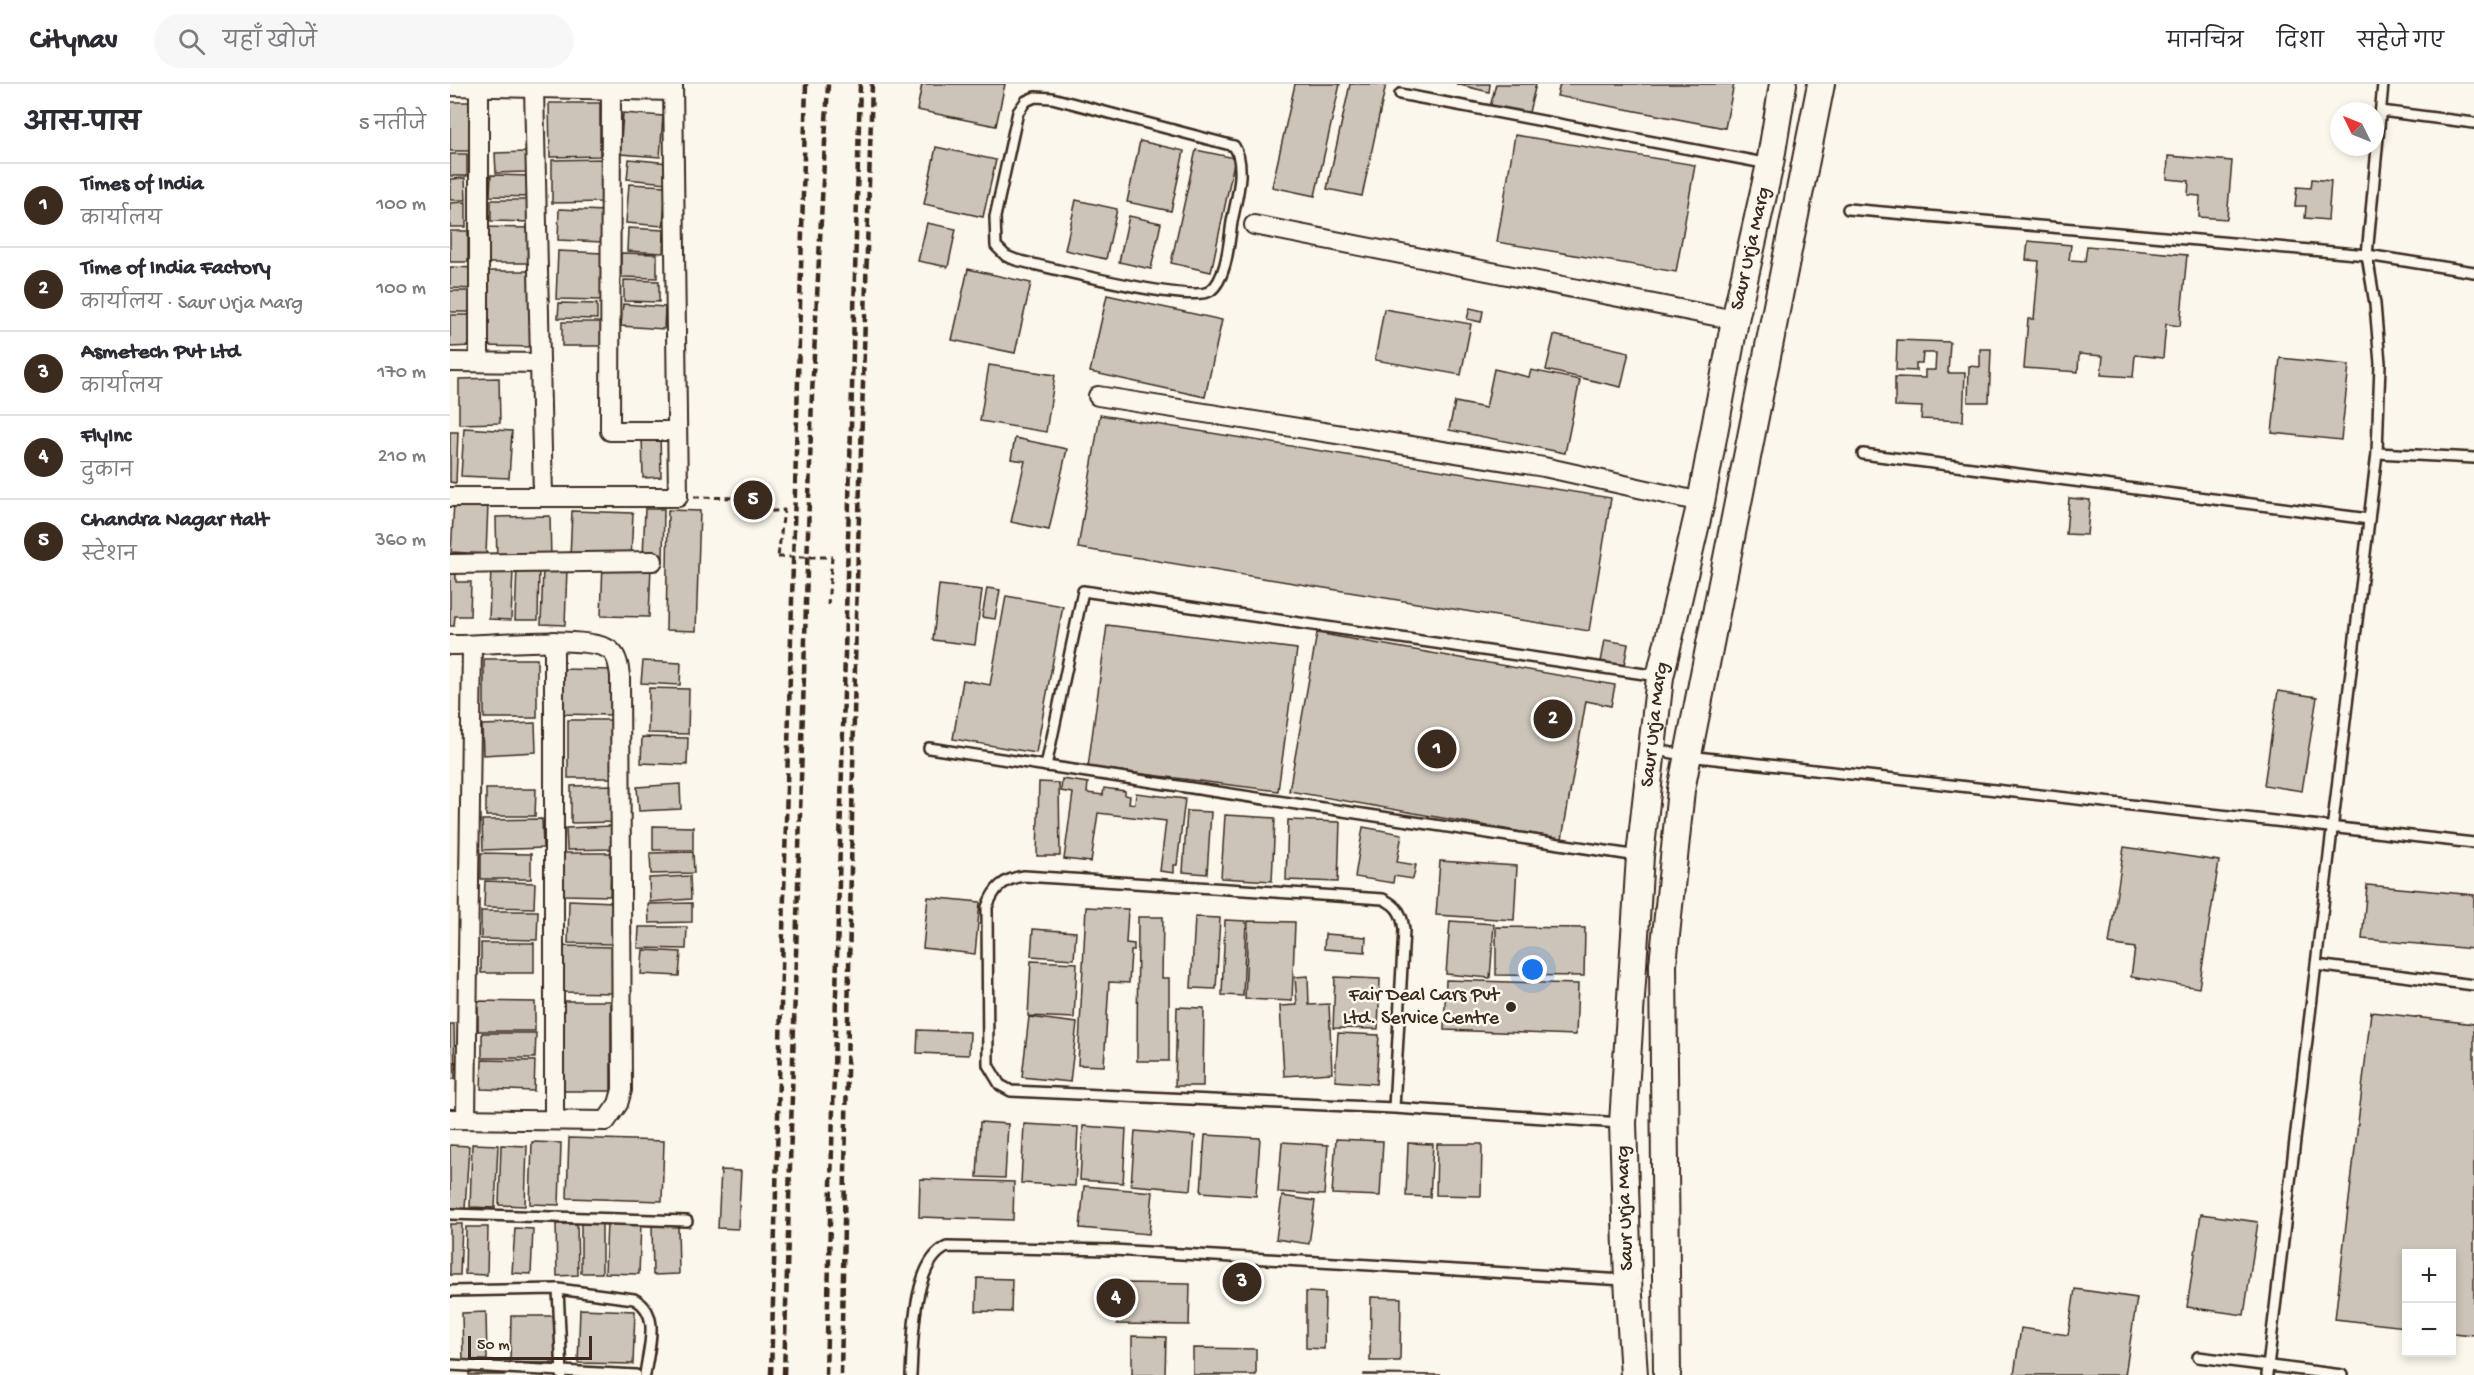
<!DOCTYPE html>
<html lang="hi">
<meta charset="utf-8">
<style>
:root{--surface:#fff;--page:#f7f7f7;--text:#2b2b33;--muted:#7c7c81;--line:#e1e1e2;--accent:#3b2a1e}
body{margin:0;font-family:"Gochi Hand","Playpen Sans Deva",sans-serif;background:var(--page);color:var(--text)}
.controls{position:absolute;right:18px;bottom:18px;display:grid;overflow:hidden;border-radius:0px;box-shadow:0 3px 9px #0003}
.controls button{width:54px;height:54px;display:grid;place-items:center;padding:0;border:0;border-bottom:2px solid var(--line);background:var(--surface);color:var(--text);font:30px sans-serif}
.compass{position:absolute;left:1880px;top:18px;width:54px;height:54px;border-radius:50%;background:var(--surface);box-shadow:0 3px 9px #0003;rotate:313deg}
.scale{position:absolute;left:18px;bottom:15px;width:124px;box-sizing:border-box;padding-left:6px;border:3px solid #3b2a1e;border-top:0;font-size:16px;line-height:21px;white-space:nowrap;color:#3b2a1e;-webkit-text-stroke:4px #fbf7ec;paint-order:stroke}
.you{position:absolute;left:1083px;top:886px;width:21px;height:21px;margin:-15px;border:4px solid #fff;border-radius:50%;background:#1a73e8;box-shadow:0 0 0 9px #1a73e833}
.badge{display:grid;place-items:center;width:39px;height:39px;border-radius:50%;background:var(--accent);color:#fff;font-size:20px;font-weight:700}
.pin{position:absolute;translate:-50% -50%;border:3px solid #fff;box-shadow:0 2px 6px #0006}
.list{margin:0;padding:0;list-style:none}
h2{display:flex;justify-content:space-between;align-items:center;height:78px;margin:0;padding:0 24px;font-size:26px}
h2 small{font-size:20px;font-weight:400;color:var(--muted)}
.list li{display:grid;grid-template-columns:39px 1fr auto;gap:18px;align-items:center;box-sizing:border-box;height:84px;padding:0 24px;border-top:2px solid var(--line)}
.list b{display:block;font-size:22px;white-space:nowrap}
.list p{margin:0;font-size:20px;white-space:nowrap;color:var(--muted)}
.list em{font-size:20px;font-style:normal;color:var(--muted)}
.icon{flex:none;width:33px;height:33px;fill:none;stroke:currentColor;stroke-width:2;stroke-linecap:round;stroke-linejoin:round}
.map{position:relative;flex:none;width:2024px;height:1291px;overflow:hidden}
header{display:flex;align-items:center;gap:36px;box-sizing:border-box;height:84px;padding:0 30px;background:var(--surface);border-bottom:2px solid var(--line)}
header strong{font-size:28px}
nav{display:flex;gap:33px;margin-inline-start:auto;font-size:21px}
.search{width:420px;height:54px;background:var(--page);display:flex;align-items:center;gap:15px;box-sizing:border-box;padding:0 21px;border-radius:33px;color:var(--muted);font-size:22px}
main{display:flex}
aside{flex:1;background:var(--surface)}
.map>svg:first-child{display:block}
</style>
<header>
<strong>Citynav</strong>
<div class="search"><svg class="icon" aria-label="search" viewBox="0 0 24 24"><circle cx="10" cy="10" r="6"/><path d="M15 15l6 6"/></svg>यहाँ खोजें</div>
<nav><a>मानचित्र</a><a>दिशा</a><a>सहेजे गए</a></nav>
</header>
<main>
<aside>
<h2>आस-पास<small>5 नतीजे</small></h2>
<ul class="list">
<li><span class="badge">1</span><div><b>Times of India</b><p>कार्यालय</p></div><em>100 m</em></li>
<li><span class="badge">2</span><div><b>Time of India Factory</b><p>कार्यालय · Saur Urja Marg</p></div><em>100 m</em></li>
<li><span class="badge">3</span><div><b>Asmetech Pvt Ltd</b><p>कार्यालय</p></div><em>170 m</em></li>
<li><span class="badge">4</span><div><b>FlyInc</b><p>दुकान</p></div><em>210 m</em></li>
<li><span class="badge">5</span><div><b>Chandra Nagar Halt</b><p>स्टेशन</p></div><em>360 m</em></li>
</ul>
</aside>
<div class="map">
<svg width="2024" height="1291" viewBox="0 0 2024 1291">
<rect width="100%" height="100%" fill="#fbf7ec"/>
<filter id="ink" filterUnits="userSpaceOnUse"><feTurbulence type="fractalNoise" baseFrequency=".0167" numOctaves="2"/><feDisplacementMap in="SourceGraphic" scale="12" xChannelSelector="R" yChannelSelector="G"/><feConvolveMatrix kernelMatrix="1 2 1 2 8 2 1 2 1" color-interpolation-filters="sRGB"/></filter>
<g filter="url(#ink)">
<g fill="#ccc4b9" stroke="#3b2a1e" stroke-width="1.5">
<polygon points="472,0 555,0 546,42 467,26"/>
<polygon points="845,0 890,0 865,112 822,103"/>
<polygon points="900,0 936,0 912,112 877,105"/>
<polygon points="1006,0 1040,0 1039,8"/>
<polygon points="1046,0 1086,0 1078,32 1040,23"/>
<polygon points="1110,0 1284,0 1275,44 1107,12"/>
<rect x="0" y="18" width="22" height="49"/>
<polygon points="99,19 150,19 150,72 100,73"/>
<polygon points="173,29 213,32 210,73 170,70"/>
<polygon points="1065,51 1245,81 1226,188 1047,158"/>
<polygon points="690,57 734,67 721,127 677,118"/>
<polygon points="486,63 546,76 533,133 474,120"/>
<polygon points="746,66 785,74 761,188 721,179"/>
<polygon points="77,68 77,88 46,89 45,69"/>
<rect x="0" y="70" width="17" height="22"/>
<polygon points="1718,72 1782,77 1777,135 1749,133 1750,112 1738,111 1739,97 1717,95"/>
<polygon points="152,75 152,118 102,119 102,76"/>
<polygon points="179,75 219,79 216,99 177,95"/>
<polygon points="41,91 84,92 83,113 40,112"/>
<polygon points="15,94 16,116 0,116 0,95"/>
<polygon points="1862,95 1881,97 1878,136 1855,134 1856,122 1845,122 1847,103 1861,104"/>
<polygon points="179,100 216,102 213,142 176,139"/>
<polygon points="41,116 83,116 83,138 41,137"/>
<polygon points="626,116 667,125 656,175 615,166"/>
<polygon points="16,118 16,143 0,143 0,119"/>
<polygon points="109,125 155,127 153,158 108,156"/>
<polygon points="679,132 711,139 701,185 669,178"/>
<polygon points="477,139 506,145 498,183 468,177"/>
<polygon points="31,143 83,144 82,179 31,179"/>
<polygon points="178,144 214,146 213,169 177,167"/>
<rect x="0" y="147" width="18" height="31"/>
<polygon points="1578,157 1621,161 1619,176 1635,177 1637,162 1737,171 1730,242 1716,240 1713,274 1685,271 1683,293 1651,291 1653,272 1629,270 1628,288 1574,284 1578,235 1584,235 1589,177 1576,176"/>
<polygon points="108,167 153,169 151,216 106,215"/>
<polygon points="171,169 207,170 207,194 171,193"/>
<polygon points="0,183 26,184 26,205 0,204"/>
<polygon points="518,185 581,199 565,269 502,256"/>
<polygon points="36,187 84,187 83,263 34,262"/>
<polygon points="174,196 209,197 209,218 174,217"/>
<rect x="0" y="207" width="22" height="21"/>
<polygon points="657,211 772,236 755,313 640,288"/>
<polygon points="109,219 147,220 147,235 108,234"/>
<polygon points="173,220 215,223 214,245 171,242"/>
<polygon points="1020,224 1033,227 1031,238 1017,235"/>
<polygon points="934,225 1021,240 1011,291 925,276"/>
<polygon points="0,231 22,231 23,262 0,263"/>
<rect x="112" y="238" width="42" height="24"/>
<polygon points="1104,251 1179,268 1171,303 1096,286"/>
<polygon points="1447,256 1500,258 1498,289 1515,289 1513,337 1471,335 1472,323 1445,322 1445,293 1475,294 1475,286 1485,286 1486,269 1473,269 1472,279 1466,279 1466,287 1446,286"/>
<polygon points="1530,265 1541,265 1539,318 1518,318 1519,282 1530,283"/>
<polygon points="1830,274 1899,281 1891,356 1822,349"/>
<polygon points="539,281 605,291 596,348 530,337"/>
<polygon points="1044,285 1079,293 1081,286 1130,296 1115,369 999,346 1005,318 1036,324"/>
<polygon points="49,294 50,339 9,340 9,295"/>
<polygon points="650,331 1161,414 1139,547 628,464"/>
<polygon points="14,344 62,347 59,394 11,392"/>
<polygon points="0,348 8,348 6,399 0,398"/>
<polygon points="210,350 211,393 193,394 192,351"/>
<polygon points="565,354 617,365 599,446 561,438 575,377 561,375"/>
<polygon points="1619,414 1640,416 1637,451 1616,450"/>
<polygon points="4,419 38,420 36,470 1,468"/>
<polygon points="195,425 214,425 213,475 193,474"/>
<polygon points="218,426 250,427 246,547 216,546"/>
<polygon points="122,427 183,429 181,475 120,474"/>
<polygon points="100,432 101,477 47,478 46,433"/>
<polygon points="153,479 201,481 199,533 151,532"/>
<polygon points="67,482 89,482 88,536 65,536"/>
<polygon points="93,484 117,484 115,541 91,540"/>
<polygon points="41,485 63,485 61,536 39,535"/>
<polygon points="0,486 6,486 6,498 21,498 20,532 5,532 4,542 0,542"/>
<polygon points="489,501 532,506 525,561 483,556"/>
<polygon points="537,504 550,506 545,535 532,533"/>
<polygon points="556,512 613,522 586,669 503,655 513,596 540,601"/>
<polygon points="657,541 847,565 828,707 638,683"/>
<polygon points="867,549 1165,601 1161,622 1136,617 1112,755 839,707"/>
<polygon points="1155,556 1178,560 1174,582 1151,578"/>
<rect x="34" y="575" width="53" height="59"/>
<polygon points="193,577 231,579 230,601 191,599"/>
<polygon points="107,585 165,586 164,631 106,630"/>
<polygon points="199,604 239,605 238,650 198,649"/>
<polygon points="1828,607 1867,613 1852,707 1814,701"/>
<rect x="118" y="636" width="49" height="58"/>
<polygon points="85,639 86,668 33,671 32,641"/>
<polygon points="192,653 238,654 237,681 191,679"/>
<polygon points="612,695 638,699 637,709 653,711 654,704 675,707 675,711 680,712 679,719 685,720 686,709 735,715 727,781 724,781 724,789 710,787 716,737 648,729 641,778 614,775 623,709 611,707"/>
<polygon points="589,698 609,699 610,772 587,772"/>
<polygon points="230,700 231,725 189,727 187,703"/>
<polygon points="164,701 165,738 121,739 121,702"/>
<polygon points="36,705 86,705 85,732 36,732"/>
<polygon points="737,727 761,728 757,790 733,788"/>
<polygon points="775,731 825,734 822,797 771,794"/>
<polygon points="92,735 93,764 33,766 32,736"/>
<polygon points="838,736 890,738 888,798 836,796"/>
<polygon points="161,742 161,765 117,766 116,744"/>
<polygon points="203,742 243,743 243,766 203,766"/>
<polygon points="913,743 952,750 947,778 966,781 963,795 944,792 943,799 905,793"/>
<polygon points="1674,763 1769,777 1749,904 1681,893 1685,864 1659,860"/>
<polygon points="243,768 244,789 201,790 200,769"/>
<polygon points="31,769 81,770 81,795 31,795"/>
<polygon points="112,769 161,769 160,812 112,811"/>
<polygon points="990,777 1067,782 1064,836 986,831"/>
<polygon points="240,792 241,815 200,818 199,794"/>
<polygon points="35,797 85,799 84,824 34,823"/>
<polygon points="1917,801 2024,811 2024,865 1912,855"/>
<polygon points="478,813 530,818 525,870 473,864"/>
<polygon points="119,816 163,818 162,860 118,859"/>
<polygon points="242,819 242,838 199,839 198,820"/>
<polygon points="636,823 678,825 676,859 684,860 684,867 681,867 679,899 659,898 654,982 628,981"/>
<polygon points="31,827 88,827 87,856 31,855"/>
<polygon points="688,833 713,833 712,894 719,894 719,977 687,977"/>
<polygon points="745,833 770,834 766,905 741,904"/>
<polygon points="775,836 796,837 793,912 772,911"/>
<polygon points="798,837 845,838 842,917 795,915"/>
<polygon points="1000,837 1044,840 1040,894 996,890"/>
<polygon points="189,843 237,843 236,865 188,864"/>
<polygon points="1046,843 1135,844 1134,892 1046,891"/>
<polygon points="583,845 626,848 624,875 581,872"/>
<polygon points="875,850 916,853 915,868 874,865"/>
<rect x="31" y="859" width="53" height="30"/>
<polygon points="111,862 165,863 164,909 110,908"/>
<polygon points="193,866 231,868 229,892 191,890"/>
<polygon points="581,877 627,879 624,934 578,932"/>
<polygon points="858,892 859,921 879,920 882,989 834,992 830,922 847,921 845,893"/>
<polygon points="885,893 930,895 928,945 883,944"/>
<polygon points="996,896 1128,900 1126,951 994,946"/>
<polygon points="28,917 85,918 85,947 28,947"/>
<polygon points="113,917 161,917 161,1007 112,1007"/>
<polygon points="727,923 754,924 753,1002 725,1002"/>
<polygon points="1921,928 2024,940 2024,1251 2002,1249 2002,1170 1956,1170 1956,1243 1885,1235"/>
<polygon points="579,933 627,939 620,998 572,993"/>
<polygon points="0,940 4,940 5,995 0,995"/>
<polygon points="468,946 520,948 519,971 467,969"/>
<polygon points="32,949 86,949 85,974 32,974"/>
<polygon points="888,949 929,951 926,1000 885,997"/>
<polygon points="32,976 85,977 84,1007 31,1005"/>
<polygon points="530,1038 558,1040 555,1094 527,1093"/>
<polygon points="574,1040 628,1043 625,1102 571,1099"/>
<polygon points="633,1042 676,1045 673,1099 630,1096"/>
<polygon points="685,1047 745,1052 741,1106 681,1101"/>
<polygon points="755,1051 810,1054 806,1112 751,1108"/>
<polygon points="119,1054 214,1057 212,1117 117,1114"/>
<polygon points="886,1055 933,1057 930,1112 882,1110"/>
<polygon points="82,1058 111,1059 109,1121 80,1120"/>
<polygon points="832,1058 878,1061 874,1111 828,1108"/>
<polygon points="958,1059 983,1060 980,1113 956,1112"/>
<polygon points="22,1060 48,1061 45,1124 20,1123"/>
<polygon points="987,1060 1032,1060 1031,1112 986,1111"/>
<polygon points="0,1061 19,1062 15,1125 0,1124"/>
<polygon points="51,1061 77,1062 75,1122 49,1121"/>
<polygon points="271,1086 291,1087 288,1145 268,1144"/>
<polygon points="470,1095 564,1098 563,1136 469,1133"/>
<polygon points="634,1102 703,1108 699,1150 630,1144"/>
<polygon points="832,1112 865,1117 859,1160 826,1155"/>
<polygon points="1751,1130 1808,1138 1794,1231 1737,1223"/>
<polygon points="157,1138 191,1139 189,1190 155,1189"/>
<rect x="131" y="1139" width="21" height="50"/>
<polygon points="0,1140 12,1140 10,1191 0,1191"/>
<polygon points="106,1140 127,1140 128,1191 107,1192"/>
<polygon points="228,1140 229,1190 203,1191 202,1141"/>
<polygon points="16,1143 38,1143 37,1191 15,1190"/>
<polygon points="65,1144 83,1145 81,1190 62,1189"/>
<polygon points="527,1194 562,1195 561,1228 526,1227"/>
<polygon points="673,1199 740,1200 739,1241 667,1240 667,1216 672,1216"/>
<polygon points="1625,1205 1687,1214 1675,1291 1564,1291 1571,1244 1618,1251"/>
<polygon points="856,1208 875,1209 874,1265 856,1264"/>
<polygon points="921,1213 951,1214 950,1277 920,1277"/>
<polygon points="130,1225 185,1227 183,1280 128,1279"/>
<polygon points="36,1228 37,1276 13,1277 12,1229"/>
<polygon points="61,1232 108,1232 108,1279 60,1279"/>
<polygon points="682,1252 716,1253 715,1291 682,1291"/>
<polygon points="743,1264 806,1265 806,1291 743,1291"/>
<polygon points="19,1285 56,1288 56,1291 19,1291"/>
<polygon points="914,1290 991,1291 914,1291"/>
</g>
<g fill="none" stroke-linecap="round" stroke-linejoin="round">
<defs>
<g id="lane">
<polyline points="950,10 1319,80"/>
<path d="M585,13L602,14L784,62C797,82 786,116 782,138C779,157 777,195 760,207C740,220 597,183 566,176L556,172L546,162L545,133L568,28L576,17Z"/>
<polyline points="1931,27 2024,39"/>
<polyline points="1398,125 1917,171 2024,188"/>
<polyline points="1927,369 2024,374"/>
<polyline points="1413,370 1919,435"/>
<polyline points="479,664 1188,772"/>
<polyline points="1203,665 1238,672 2024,759"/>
<polyline points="596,682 633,507 1208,592"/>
<polyline points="1866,881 2024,901"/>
<path d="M944,1024L954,846C952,830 948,822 933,815L574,792C553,795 544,804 537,823L538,981L550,1001L561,1007L944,1024L1171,1039"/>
<polyline points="0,1130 237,1137"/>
<polyline points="108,1205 112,1291"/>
<path d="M0,1207L108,1205L184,1215C212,1229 198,1265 195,1291"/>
<polyline points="1748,1273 1892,1291"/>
<polyline points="0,1281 186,1291"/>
<path d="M461,1291C463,1257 462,1178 497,1163L663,1166L1175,1196"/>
<polyline points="1817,1291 1927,369 1930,279 1925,220 1917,171 1933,0"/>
</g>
<g id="street">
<polyline points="0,2 223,7"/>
<polyline points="29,3 29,278"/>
<polyline points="84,4 93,413"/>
<polyline points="161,5 160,347 227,347"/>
<polyline points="804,141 1285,236"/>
<polyline points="0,278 90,279"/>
<polyline points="648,312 1094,383 1251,418"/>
<polyline points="0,413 228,413 223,0"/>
<polyline points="0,480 203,477"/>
<polyline points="104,557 104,1036"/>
<path d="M0,561C31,562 141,549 161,567C168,573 169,584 170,592L172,1006L168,1020L156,1037L0,1035"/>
<polyline points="16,1035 22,561"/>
</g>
<g id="secondary">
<path id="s1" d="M1184,1291L1178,1196L1173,1039L1190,772L1210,593L1251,418L1285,236L1320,80L1333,0"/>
<polyline points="1217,1291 1213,880 1231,706 1371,0"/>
</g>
</defs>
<use href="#lane" stroke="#3b2a1e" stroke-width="14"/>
<use href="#street" stroke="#3b2a1e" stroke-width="22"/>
<use href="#secondary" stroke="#3b2a1e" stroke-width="30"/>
<g stroke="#3b2a1e" stroke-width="3" stroke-dasharray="6 4.5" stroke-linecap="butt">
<polyline points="244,413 293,414 292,430 334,426 328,473"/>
<polyline points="378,521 382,473"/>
</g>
<use href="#lane" stroke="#fbf7ec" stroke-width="9"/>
<use href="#street" stroke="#fbf7ec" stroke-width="18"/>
<use href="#secondary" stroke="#fbf7ec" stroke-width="26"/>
<g stroke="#3b2a1e" stroke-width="4.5" stroke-dasharray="9 4.5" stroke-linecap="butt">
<polyline points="321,1291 356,0"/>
<polyline points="334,1291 362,310 378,0"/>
<polyline points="376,1291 410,0"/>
<polyline points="391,1291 406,532 422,0"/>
</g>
<polyline stroke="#3b2a1e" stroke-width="3" stroke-dasharray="6 4.5" stroke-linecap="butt" points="328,473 382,473"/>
</g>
</g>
<circle fill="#3b2a1e" stroke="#fbf7ec" stroke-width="2" cx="1061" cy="923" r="6"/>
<g text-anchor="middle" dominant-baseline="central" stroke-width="5" stroke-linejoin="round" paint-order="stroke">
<g font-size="20" fill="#3b2a1e" stroke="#fbf7ec">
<text stroke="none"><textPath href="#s1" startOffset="1138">Saur Urja Marg</textPath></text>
<text stroke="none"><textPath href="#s1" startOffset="652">Saur Urja Marg</textPath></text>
<text transform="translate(1176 1124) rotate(-92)">Saur Urja Marg</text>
</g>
<g font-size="20" fill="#3b2a1e" stroke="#fbf7ec" text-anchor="end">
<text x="1049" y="912">Fair Deal Cars Pvt<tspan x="1049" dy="23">Ltd. Service Centre</tspan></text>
</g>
</g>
</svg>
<div class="controls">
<button>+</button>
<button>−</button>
</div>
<svg class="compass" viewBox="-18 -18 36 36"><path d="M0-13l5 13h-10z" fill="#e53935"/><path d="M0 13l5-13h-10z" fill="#7c7c81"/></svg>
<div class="scale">50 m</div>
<div class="you"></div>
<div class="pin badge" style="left:987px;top:665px">1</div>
<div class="pin badge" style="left:1103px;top:635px">2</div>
<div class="pin badge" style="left:792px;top:1198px">3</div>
<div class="pin badge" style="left:666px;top:1214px">4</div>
<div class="pin badge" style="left:303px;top:416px">5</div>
</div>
</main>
